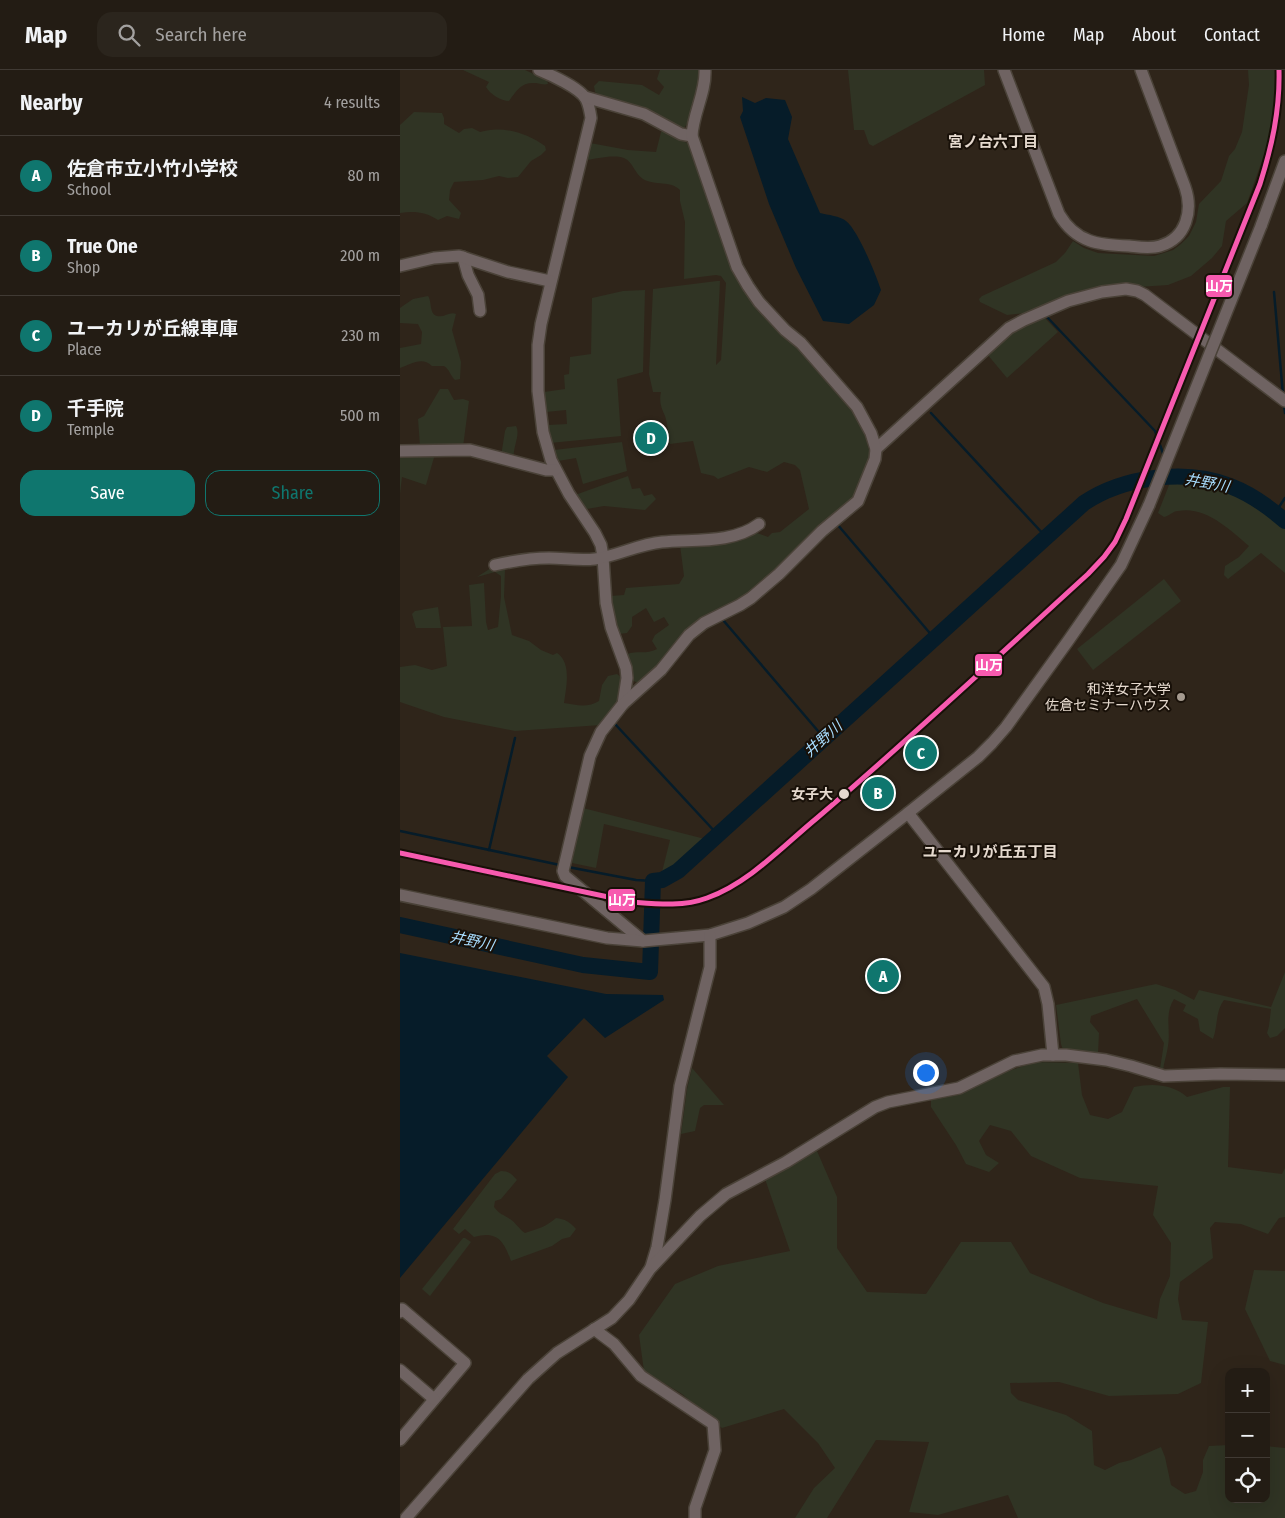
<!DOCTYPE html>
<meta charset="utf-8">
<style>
:root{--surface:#231c14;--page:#2b251d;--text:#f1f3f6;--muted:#a3a1a0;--line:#403a34;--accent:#0f766e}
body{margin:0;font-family:"Fira Sans Condensed","Noto Sans JP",sans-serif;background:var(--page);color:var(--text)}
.controls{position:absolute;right:15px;bottom:15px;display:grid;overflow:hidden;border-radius:10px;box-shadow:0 5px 20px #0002}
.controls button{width:45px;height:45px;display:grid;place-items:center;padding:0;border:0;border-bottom:1px solid var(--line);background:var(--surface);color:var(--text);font:25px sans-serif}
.you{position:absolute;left:525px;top:1002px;width:18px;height:18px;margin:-12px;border:4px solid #fff;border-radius:50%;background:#1a73e8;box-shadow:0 0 0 8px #1a73e833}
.badge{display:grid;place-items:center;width:32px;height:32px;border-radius:50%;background:var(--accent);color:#fff;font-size:16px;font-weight:700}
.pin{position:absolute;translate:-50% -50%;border:2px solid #fff;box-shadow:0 1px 5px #0006}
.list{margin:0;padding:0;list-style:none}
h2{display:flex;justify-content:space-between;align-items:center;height:65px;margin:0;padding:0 20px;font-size:21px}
h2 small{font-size:16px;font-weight:400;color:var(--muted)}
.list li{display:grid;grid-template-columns:32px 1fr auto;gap:15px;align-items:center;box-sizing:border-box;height:80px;padding:0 20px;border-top:1px solid var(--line)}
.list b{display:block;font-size:19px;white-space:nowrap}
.list p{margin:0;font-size:16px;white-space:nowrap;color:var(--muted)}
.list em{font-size:16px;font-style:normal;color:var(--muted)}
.actions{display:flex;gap:10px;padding:15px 20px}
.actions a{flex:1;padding:11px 0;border:1px solid var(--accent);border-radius:15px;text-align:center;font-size:18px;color:var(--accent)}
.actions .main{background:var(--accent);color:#fff}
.icon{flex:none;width:28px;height:28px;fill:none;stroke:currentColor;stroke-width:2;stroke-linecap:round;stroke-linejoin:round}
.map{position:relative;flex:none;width:885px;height:1448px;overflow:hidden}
header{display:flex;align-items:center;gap:30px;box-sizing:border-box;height:70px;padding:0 25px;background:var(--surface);border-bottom:1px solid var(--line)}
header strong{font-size:24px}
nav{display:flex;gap:28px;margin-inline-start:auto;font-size:18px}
.search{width:350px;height:45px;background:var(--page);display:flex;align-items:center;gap:12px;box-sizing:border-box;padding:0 18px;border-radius:15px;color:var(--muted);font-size:19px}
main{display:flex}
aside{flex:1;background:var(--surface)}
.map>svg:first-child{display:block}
</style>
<header>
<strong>Map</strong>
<div class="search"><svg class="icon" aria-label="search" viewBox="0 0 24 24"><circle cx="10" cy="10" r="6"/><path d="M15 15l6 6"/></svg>Search here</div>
<nav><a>Home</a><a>Map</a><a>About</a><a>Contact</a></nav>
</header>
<main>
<aside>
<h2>Nearby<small>4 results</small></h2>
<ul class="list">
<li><span class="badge">A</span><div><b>佐倉市立小竹小学校</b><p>School</p></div><em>80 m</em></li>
<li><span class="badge">B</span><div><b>True One</b><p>Shop</p></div><em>200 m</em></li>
<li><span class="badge">C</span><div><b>ユーカリが丘線車庫</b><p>Place</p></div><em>230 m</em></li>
<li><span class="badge">D</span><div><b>千手院</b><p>Temple</p></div><em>500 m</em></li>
</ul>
<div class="actions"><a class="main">Save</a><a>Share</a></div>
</aside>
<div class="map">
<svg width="885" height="1448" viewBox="0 0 885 1448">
<rect width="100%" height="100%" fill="#2f251a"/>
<g fill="#303424">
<path d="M63,0H125L147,10L148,14C144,15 141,14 136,13C121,12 117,20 109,31C101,31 90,24 86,17L89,12Z"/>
<path d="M260,0H302C302,14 293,51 282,60L206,29L195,22L194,16L199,11L242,15L259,25L264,17L257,9Z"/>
<polygon points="448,0 584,0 585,15 473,76 469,74 464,60 454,60"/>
<polygon points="848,0 875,0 877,12 875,39 870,68 847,133 826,151 822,176 812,188 791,206 768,215 738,217 626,243 607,245 580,232 579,229 582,226 656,192 665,183 673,171 684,178 698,183 754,186 773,180 781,174 789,166 796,152 799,134 821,111 829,86 835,79 842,62 849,15"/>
<path d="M14,42L42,43L44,48V54L59,63L64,59L72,58L80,62C102,55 127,63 145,76L146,80L141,85L131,91L118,107L108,108L99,106L83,110L54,112L50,120L49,130L61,143L59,149L47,146L38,150C25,142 15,141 0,143V55Z"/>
<path d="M264,60L287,73L293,80L334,198L453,340L462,354L469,380L470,390L458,423L375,503L266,587L241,614L231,610L227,584C240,580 245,585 257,579L252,571L255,565L269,555L264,547L254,552L246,538L232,547V556L227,563L219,564L215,554L211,526L224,525L226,518L279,514L284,506L280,475L354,462L368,467L372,463L380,462L409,439L400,400L395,395L384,392L367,402L349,397L318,409L314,406L301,403L293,371L270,374C268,365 268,354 265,346C261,337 259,332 261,322H253L249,304L253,219L317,211H320L316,295L321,290L326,213L321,206L316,205L284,209L285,152L280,131V120C270,110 255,116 243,109C235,104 233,92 224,88C212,84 197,89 185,90L190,73L228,80L256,82L261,62Z"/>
<polygon points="245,220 243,302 217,309 221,366 150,373 148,355 167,354 166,340 146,342 144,322 165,319 164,305 169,304 170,287 191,284 192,228 223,221"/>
<path d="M28,226C32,231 29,244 37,246C44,248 50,241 56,244L52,260L61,292L60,309L55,310C50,305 50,300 44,296H32C22,286 11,294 0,298V278L21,274L22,262L18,254L0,253V238L13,229Z"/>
<polygon points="642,245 658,262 607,308 587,284 612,261"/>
<polygon points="40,319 48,319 54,330 63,329 69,331 63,377 20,376 18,349 24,346"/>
<path d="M116,356C121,365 112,377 114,390L101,386L105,361L107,357Z"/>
<polygon points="222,372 227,401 183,414 176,388 158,391 154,380"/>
<polygon points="0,384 35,384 26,415 2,407 0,424"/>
<polygon points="228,406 232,419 240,418 244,426 252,424 256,429 245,440 204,436 187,439 175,425"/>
<path d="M771,410C819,413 848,424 885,455V503L861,483L828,509L824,505L825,496L839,487L849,476C830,460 806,436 778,441C773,441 769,446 764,447L758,443Z"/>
<path d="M102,496L105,499L104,527L112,565L129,571L141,580L153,585L157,583C172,593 166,618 164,633C176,635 188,638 199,631L202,615L208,606L217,604L223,609L219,628L201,655L115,661L44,647L0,632V597L15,595L32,600L47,596L43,557L72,556L69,515L84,513L86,552L88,560L98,557L101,526V506L95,502L77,507L91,498Z"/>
<polygon points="764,509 781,531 693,600 677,579"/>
<polygon points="38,537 41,558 16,558 12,544 15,541"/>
<polygon points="183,738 309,770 277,798 261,806 270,770 204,754 196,798 172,793"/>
<path d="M885,902V958L877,966L870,968L867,963L869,956L871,939L824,930C815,942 818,956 813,969L800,961L798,949L783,941L786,935L774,929C764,945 771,959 768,976C767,984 764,992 763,1000H761L760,999L764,973L737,929L691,946L690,952L699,963L698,984L663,980L661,974L656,935L756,914L775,920L794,930L799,920L871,937Z"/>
<path d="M635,992L678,993L682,1025L690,1045L708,1049L722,1042L734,1017C752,1013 773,1014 787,1027L823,1017H830L828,1097L882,1104L885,1098V1147L879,1148L868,1164L841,1154L815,1152L810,1158L813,1188L780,1212L778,1229L782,1250L808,1252L801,1313L778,1324L709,1326L659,1312L610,1313L611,1323L618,1330L666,1345L692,1361L694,1395L705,1400L719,1393L731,1390L761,1377L765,1387L771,1415L785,1424L796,1421L803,1402V1390L809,1376L829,1375V1429H866V1376L885,1378V1448H618L608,1425L538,1445L509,1442L529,1372L476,1370L427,1448H395L414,1418L435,1398L418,1373L384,1339L322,1358L282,1324L244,1301L239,1265L275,1214L318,1196L390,1181L365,1109L417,1081L437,1127V1178L467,1222L526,1224L561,1172H611L630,1203L703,1233L757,1249L760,1229L770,1206L771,1173L753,1145L758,1116L680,1108L631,1086L611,1061L590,1055L579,1071L586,1085L599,1093L589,1102L566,1094L556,1075L531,1037V1030L562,1023L600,1004Z"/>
<polygon points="292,998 324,1035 304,1035 300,1038 295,1061 281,1064 287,1019"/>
<path d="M101,1101C109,1101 112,1104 117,1110L101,1129L95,1131L94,1137C100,1145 103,1144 110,1149C116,1153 119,1159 125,1163C137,1159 146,1157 156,1148C165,1149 170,1152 176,1159L170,1167L162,1169L152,1176L111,1191C104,1171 97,1160 74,1167L65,1159L59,1164L53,1159L95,1104Z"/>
<polygon points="63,1168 65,1168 71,1172 30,1226 22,1219"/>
<polygon points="854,1200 885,1201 885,1295 870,1291 845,1239"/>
</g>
<g fill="#061c29">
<path d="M342,27L355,33L366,28L385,30L392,47L388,69L420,143C428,145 440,146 446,151C458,160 476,205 481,220L474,235L449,254L423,251L396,198L369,134L340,47L343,41Z"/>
<polygon points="0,883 206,924 263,925 264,930 205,968 184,948 147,986 168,1007 0,1208"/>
</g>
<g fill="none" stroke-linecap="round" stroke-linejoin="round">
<g stroke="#061c29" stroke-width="2.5">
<polyline points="874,222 883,325"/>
<polyline points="647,247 755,361 764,386"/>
<polyline points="884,335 885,343"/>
<polyline points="531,343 646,467"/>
<polyline points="768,398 771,406"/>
<polyline points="875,443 885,428"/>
<polyline points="437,454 534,568"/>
<polyline points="323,550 424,668"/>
<polyline points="215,654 318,765"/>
<polyline points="0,761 160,795"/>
<polyline points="89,780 115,668"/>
<polyline points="168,797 236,810 253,811"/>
</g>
<path stroke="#061c29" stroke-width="16" d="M0,855L183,895L250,902L253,811L262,810L278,801L684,433C723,407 785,398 830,416C851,424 869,437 885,451"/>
<defs>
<g id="minor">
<path d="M139,0C151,5 180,18 186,29C189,35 190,41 191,48L141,254L138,275V321L143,362L151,390L169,424L195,463L201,475L203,487L206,533L211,557L226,598L227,608L223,634L201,662L190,686L163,801L165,806L243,871"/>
<path d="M604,0L659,144C676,173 699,175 729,176C739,177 750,179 760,176C787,168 793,140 785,117L741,0"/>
<polyline points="185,27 244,44 281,64 292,66"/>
<polyline points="861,156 885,91"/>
<polyline points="63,187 68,205 78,225 80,241"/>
<polyline points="0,196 34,188 59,186 108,202 150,211"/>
<polyline points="476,379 609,258 624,250 668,231 702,222 726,219 737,221 745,225 885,331"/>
<polyline points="0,381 70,380 146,400 155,400"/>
<path d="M95,495C113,491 130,488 149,488C164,488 179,491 195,489C217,486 239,474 262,472C294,469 332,474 359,454"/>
<path d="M223,634L261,600L289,565L304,553L340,535L351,528L379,504L422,461L458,431L475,389L476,379L471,363L457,337L401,273L385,260L359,232L348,216L337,197L292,66C293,43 306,23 305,0"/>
<polyline points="508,743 644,917 648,934 653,985"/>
<polyline points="0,825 207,868 243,871 310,865 348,853 384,837 411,819 508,743 578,687 592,673 606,657 668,571 721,495 749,435"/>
<polyline points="251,1197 257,1177 265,1130 280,1016 310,897 310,865"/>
<polyline points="0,1242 2,1239 65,1293 0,1370"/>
<polyline points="194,1259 214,1274 241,1306 313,1354 315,1380 295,1438 295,1448"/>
<polyline points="0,1300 34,1329"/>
<polyline points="6,1448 128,1309 157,1283 212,1248 229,1230 250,1199 300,1146 326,1124 386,1092 475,1037 488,1032 559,1018 614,991 642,985 666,985 706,990 731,996 764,1006 820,1004 885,1005"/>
</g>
</defs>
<use href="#minor" stroke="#4a4238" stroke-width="14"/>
<use href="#minor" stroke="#6f6362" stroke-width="11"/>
<defs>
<polyline id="minor-bridge" points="749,435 861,156"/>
</defs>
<use href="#minor-bridge" stroke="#4a4238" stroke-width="14" stroke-linecap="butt"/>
<use href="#minor-bridge" stroke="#6f6362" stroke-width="11"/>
<defs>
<path id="metro-1" d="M0,783L232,832C257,834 283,837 307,828C349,813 383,776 417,748C510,669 598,586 688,504L704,487L715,472L726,449L860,114C872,76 880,40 879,0"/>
</defs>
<use href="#metro-1" stroke="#181008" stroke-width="9"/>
<use href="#metro-1" stroke="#f75aaf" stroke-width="5"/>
</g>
<circle fill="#a59a8f" stroke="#181008" stroke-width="2" cx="781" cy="627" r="5"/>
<circle fill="#e5d9ce" stroke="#181008" stroke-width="2" cx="444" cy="724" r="6"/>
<g text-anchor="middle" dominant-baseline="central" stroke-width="4" stroke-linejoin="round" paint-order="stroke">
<g font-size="14" fill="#e5d9ce" stroke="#181008" text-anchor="end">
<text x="771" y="619">和洋女子大学<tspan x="771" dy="16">佐倉セミナーハウス</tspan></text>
</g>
<g font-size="14" font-weight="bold" fill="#e5d9ce" stroke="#181008" text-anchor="end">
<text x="433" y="724">女子大</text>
</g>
<g font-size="15" font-weight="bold" fill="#e5d9ce" stroke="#181008">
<text x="593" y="72">宮ノ台六丁目</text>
<text x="590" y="782">ユーカリが丘五丁目</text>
</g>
<g font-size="15" font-style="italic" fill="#a7dcfe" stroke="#181008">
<text transform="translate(807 413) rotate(10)">井野川</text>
<text transform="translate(423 669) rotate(-42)">井野川</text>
<text transform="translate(72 871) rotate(12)">井野川</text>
</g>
</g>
<g stroke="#181008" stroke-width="2">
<rect x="805" y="204" width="28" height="24" rx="5" fill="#f75aaf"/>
<rect x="574" y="583" width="29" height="24" rx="5" fill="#f75aaf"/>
<rect x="207" y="818" width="29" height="24" rx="5" fill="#f75aaf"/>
</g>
<g font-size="14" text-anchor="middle" font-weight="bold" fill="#fff">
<text x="819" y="221">山万</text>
<text x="589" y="600">山万</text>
<text x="222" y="835">山万</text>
</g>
</svg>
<div class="controls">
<button>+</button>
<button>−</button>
<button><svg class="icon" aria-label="locate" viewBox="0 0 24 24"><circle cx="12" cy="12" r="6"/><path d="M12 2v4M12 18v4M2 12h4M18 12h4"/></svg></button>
</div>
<div class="you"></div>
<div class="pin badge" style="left:483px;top:906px">A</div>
<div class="pin badge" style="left:478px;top:723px">B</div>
<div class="pin badge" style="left:521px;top:683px">C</div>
<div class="pin badge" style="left:251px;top:368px">D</div>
</div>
</main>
